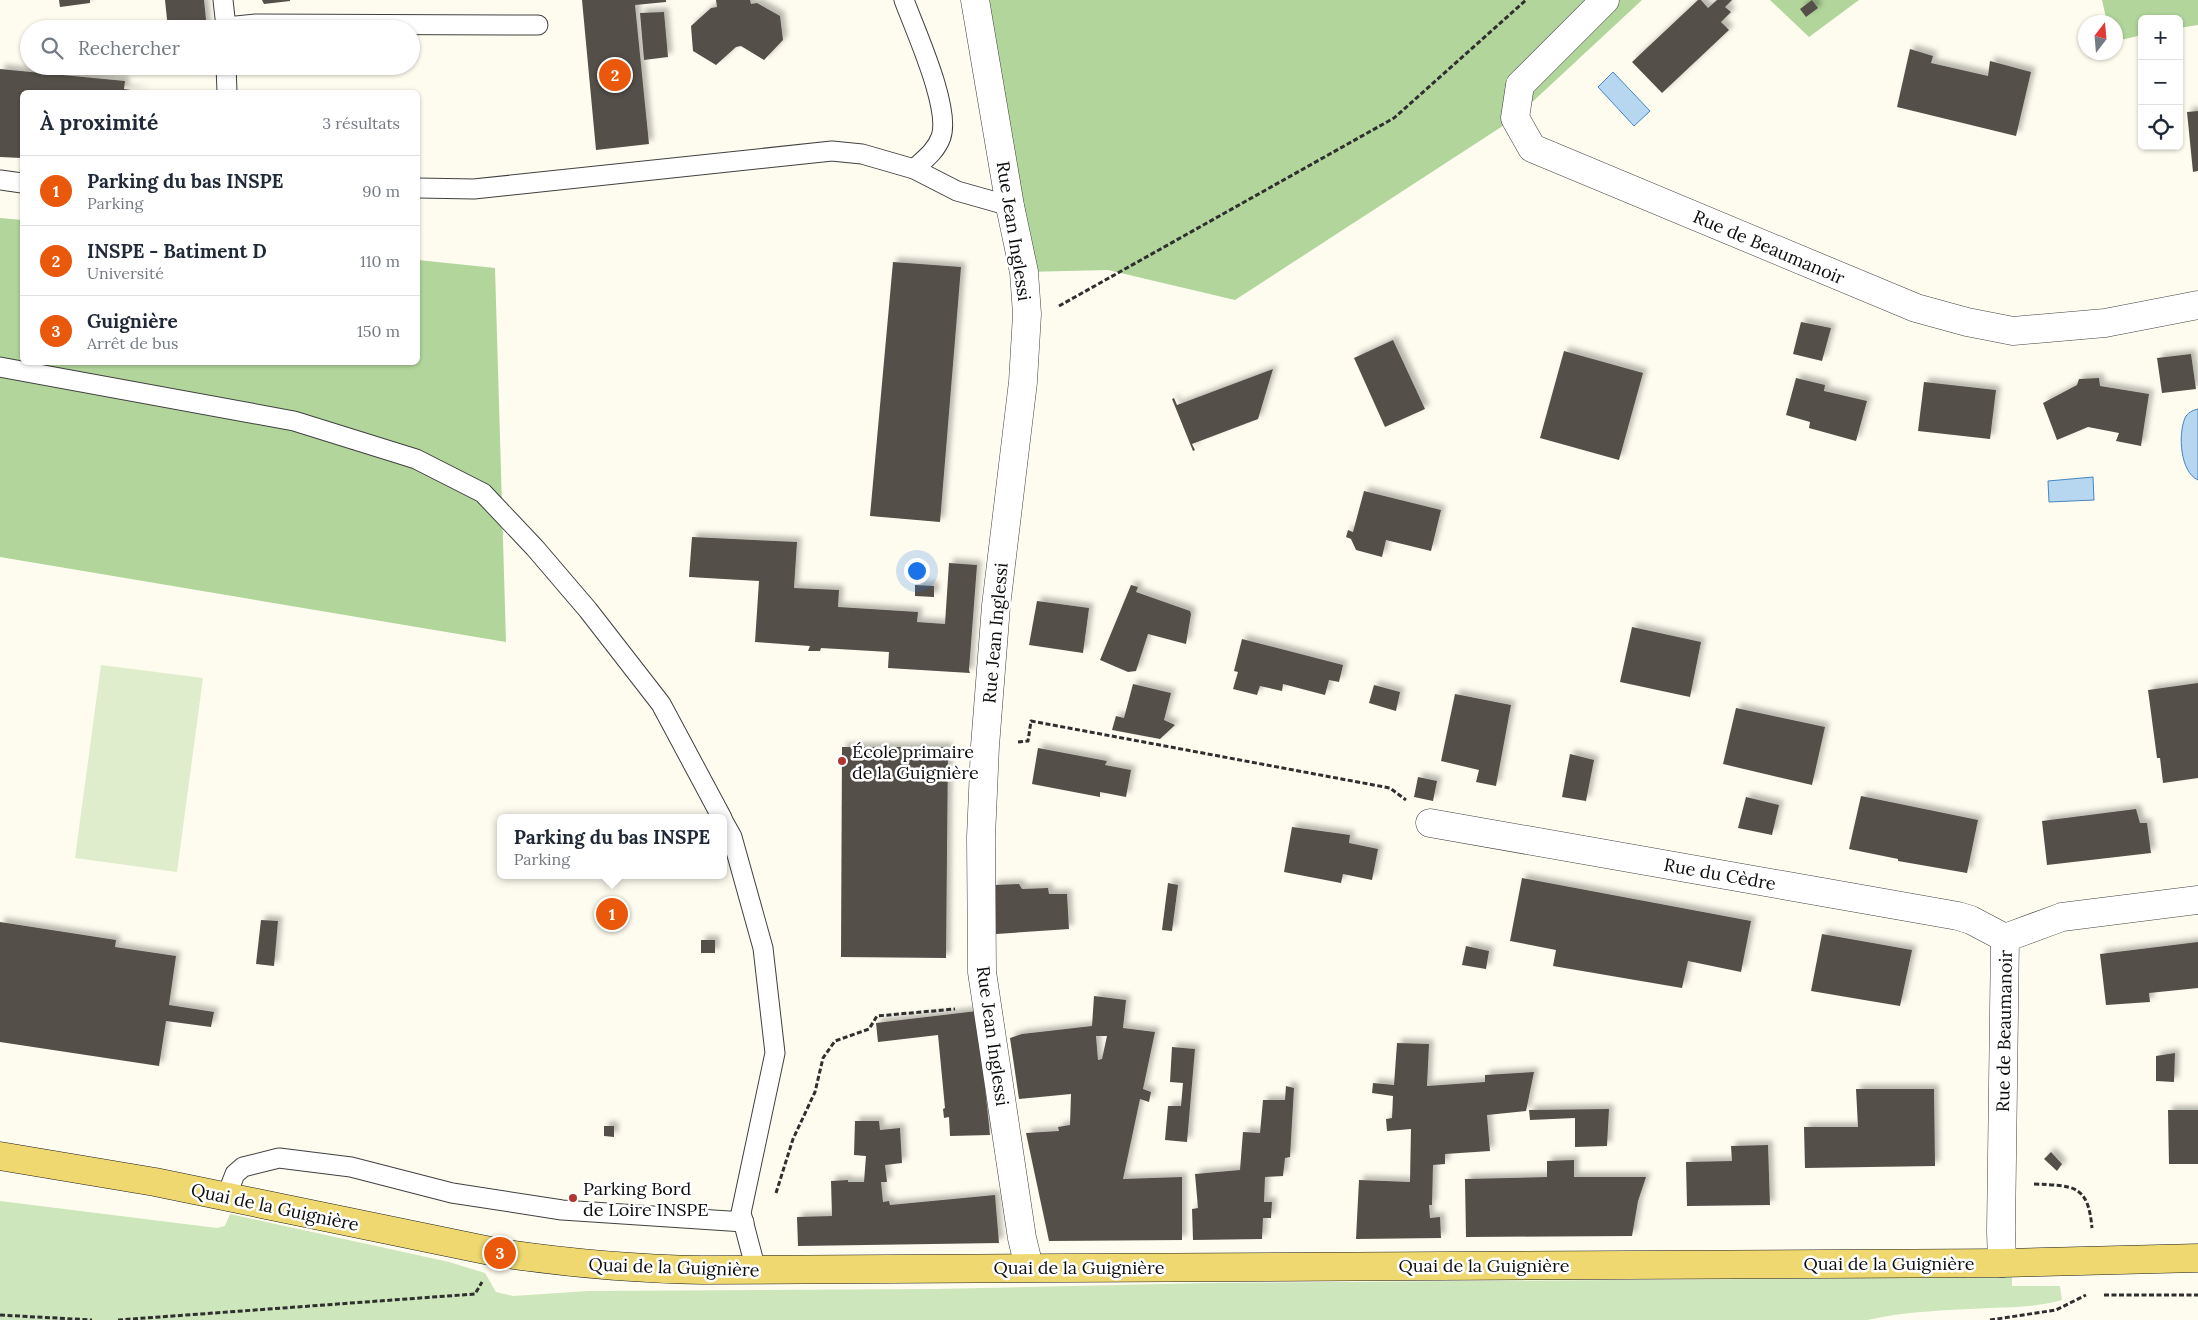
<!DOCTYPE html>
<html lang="fr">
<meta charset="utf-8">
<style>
:root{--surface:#fff;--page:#f6f6f7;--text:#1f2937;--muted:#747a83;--line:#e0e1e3;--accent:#ea580c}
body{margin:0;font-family:Lora,serif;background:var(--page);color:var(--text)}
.controls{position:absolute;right:15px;top:15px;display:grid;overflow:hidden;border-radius:8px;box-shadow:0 1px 4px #0004}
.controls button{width:45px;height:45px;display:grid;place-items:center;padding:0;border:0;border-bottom:1px solid var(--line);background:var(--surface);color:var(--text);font:25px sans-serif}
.compass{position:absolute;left:2078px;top:15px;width:45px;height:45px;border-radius:50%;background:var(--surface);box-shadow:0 1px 4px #0004;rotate:16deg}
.you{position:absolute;left:916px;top:570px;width:18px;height:18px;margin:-12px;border:4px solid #fff;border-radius:50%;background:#1a73e8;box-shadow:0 0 0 8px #1a73e833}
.badge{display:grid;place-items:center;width:32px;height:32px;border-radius:50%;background:var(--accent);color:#fff;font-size:16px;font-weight:700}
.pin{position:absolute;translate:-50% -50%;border:2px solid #fff;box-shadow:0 1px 5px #0006}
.popup{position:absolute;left:497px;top:814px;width:230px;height:65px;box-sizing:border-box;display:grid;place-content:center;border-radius:8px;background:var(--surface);filter:drop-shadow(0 1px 4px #0005);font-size:16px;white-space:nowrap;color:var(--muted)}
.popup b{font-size:19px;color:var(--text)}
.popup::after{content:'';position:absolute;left:50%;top:100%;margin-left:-10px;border:10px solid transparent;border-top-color:var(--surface)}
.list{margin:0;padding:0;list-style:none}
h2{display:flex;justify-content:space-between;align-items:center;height:65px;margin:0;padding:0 20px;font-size:21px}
h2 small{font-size:16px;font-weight:400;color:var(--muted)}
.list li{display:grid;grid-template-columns:32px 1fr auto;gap:15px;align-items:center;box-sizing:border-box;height:70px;padding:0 20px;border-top:1px solid var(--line)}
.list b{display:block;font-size:19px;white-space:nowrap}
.list p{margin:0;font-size:16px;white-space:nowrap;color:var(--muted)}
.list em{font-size:16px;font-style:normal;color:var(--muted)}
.icon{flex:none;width:28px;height:28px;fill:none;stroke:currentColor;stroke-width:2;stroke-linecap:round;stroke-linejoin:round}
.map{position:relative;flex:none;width:2198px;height:1320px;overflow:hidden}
.search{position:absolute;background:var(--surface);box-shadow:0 1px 4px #0004;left:20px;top:20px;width:400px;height:55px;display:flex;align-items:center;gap:12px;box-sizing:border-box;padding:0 18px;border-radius:28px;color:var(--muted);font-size:19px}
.panel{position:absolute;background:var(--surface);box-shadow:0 1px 4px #0004;left:20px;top:90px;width:400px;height:275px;border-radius:8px}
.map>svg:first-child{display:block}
</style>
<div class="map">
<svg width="2198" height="1320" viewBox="0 0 2198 1320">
<defs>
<filter id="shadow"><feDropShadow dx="4.5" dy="-4.5" stdDeviation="2.5" flood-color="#0004"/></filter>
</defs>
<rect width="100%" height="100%" fill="#fefcef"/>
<path fill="#cee6bb" d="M0,1201L217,1228L225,1226L230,1214L449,1262L485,1273L496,1292L513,1296L588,1291L935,1289L1206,1283L2012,1277V1286H2060L2062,1300C2038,1307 2015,1307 1990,1308C1949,1310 1907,1311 1867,1320H0Z"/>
<g fill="#b1d59b">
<polygon points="975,0 1642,0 1515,118 1235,300 1108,270 1024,272"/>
<polygon points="1770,0 1859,0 1809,37"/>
<polygon points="2102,0 2198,0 2198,25 2179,28 2179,19 2142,19 2142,35 2116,41 2116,22 2107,22"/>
<polygon points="0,218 22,220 22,362 418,362 418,260 495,268 506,642 0,557"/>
</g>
<polygon fill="#dfedcc" points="101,665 203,678 177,872 75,858"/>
<g fill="#b7d7f1" stroke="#4486c2">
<polygon points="1613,72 1650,111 1634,126 1598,87"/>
<path d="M2198,409V480C2180,472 2178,434 2185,418C2187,413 2193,410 2198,409Z"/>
<polygon points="2093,477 2094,500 2049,502 2048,481"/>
</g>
<g fill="#554f4a" fill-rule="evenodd" filter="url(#shadow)">
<polygon points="59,0 90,0 90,3 60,7"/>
<polygon points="165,0 204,0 207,29 168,29"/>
<polygon points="262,0 290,0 290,1 264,4"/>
<polygon points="582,0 666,0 666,2 635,5 649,144 596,150"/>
<polygon points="716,0 750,0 751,4 757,3 780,16 783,40 764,60 741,46 736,47 716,65 693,51 691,26 711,8 717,7"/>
<polygon points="1698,0 1701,0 1708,8 1717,0 1732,0 1725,7 1731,12 1721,22 1729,30 1662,93 1632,62"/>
<polygon points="1812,0 1818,8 1806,17 1800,9"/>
<polygon points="664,12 668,57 644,60 640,13"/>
<polygon points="1910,49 1933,56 1931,63 1988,76 1990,61 2031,72 2016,136 1897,107"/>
<polygon points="0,69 125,81 124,89 146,92 22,92 22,158 0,157"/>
<polygon points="2198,111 2198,171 2193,172 2187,112"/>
<polygon points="893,262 961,267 940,522 870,516"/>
<polygon points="1801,322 1831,328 1822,361 1793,354"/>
<polygon points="1393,340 1425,409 1385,427 1354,358"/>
<polygon points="1564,351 1643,373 1619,460 1540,438"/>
<polygon points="2191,354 2196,389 2162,393 2157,358"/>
<polygon points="1273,369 1258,419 1192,444 1195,450 1193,451 1172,399 1174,398 1177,405"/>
<polygon points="1796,378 1825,385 1824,391 1867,401 1856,441 1809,428 1810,422 1786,415"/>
<polygon points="2099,378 2100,386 2149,394 2141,446 2116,441 2119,433 2088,427 2057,440 2043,403 2077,385 2079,379"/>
<polygon points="1924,382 1996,390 1990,439 1918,431"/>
<polygon points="1364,491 1441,510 1431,551 1386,540 1382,557 1356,550 1351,539 1346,537 1348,530 1353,532"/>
<polygon points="692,537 797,542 794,588 839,590 838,607 918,612 917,622 945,624 949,563 977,565 969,670 970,673 888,668 889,652 821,648 820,651 808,651 810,646 755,642 759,581 689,577"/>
<polygon points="915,585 934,586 934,597 915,596"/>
<polygon points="1131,585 1138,587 1136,592 1190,611 1191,614 1186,644 1148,634 1136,671 1128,672 1100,660"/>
<polygon points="1037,601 1089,608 1083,653 1029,645"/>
<polygon points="1632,627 1701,642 1690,697 1620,682"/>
<polygon points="1242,639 1343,665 1339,682 1329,680 1325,695 1283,684 1282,691 1260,686 1257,695 1233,689 1238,672 1234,671"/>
<polygon points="2198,683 2198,778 2163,783 2160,758 2157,758 2148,690"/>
<polygon points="1133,684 1171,693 1164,720 1175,725 1160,739 1112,730 1116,716 1124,718"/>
<polygon points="1374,685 1400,692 1396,711 1369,703"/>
<polygon points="1455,694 1511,705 1496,786 1476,782 1479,770 1441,761"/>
<polygon points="1736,708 1825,727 1812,785 1723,764"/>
<polygon points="842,747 948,747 946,958 841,957"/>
<polygon points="1038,748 1107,761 1105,765 1131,770 1126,797 1100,792 1100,797 1032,784"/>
<polygon points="1570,754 1594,760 1586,801 1562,797"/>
<polygon points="1418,777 1437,781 1433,801 1414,797"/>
<polygon points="1861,796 1978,820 1967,873 1898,861 1898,859 1849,849"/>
<polygon points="1746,797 1779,805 1772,835 1738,828"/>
<polygon points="2136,809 2140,823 2147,823 2151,853 2047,865 2042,821"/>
<polygon points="1292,827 1350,835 1349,843 1378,849 1372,880 1343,874 1341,883 1284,872"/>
<polygon points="1522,878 1751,921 1741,972 1688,961 1682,988 1553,966 1556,950 1510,941"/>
<polygon points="1168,883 1178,885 1172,931 1162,930"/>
<polygon points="1019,884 1022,889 1048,888 1049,894 1067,894 1069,929 996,934 993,885"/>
<polygon points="261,920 278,921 274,966 256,964"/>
<polygon points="0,922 116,940 115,947 176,956 169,1005 214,1012 211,1027 166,1021 159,1066 0,1042"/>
<polygon points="1822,934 1912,950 1900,1006 1811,991"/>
<rect x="701" y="940" width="14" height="13"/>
<polygon points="2198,942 2198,988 2149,993 2150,1002 2106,1005 2100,954"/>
<polygon points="1466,946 1489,951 1486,969 1462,965"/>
<path d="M1094,996L1126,1000L1123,1028L1155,1032L1143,1089L1151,1092L1149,1102L1140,1099L1123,1179L1182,1177V1240L1049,1241L1026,1133L1059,1131L1058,1127L1070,1125L1071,1094L1019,1099L1010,1038L1022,1034L1092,1026ZM1096,1036H1107L1102,1059L1098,1060Z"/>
<polygon points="977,1011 990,1135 950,1136 949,1117 944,1118 943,1109 945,1108 938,1035 878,1042 876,1023"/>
<polygon points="1397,1043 1429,1044 1427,1086 1485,1082 1485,1075 1534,1072 1526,1111 1487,1115 1490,1151 1445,1154 1445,1164 1433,1165 1432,1205 1429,1205 1430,1218 1440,1217 1441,1238 1356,1239 1359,1180 1410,1182 1411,1129 1387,1131 1386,1119 1392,1118 1393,1096 1372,1093 1373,1083 1394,1085"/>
<polygon points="1172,1047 1195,1049 1187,1142 1165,1140 1168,1106 1181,1106 1183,1083 1170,1082"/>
<polygon points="2175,1053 2174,1082 2156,1081 2156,1056"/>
<polygon points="1286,1086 1294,1088 1290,1157 1285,1158 1283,1176 1265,1177 1264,1202 1272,1202 1271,1218 1263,1218 1262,1239 1193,1240 1192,1209 1198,1208 1195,1174 1240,1170 1243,1132 1260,1133 1263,1100 1285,1100"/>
<polygon points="1856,1089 1934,1089 1935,1166 1805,1168 1804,1127 1858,1127"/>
<polygon points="1609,1109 1607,1146 1575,1147 1575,1118 1530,1120 1529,1110"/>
<polygon points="2168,1110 2198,1110 2198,1164 2169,1164"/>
<polygon points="855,1121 879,1121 880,1130 900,1128 902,1163 885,1165 887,1182 881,1182 883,1202 889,1201 890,1205 995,1195 999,1243 798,1246 797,1217 832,1216 831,1181 848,1180 848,1182 864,1182 866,1156 854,1155"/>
<polygon points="604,1126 614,1126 614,1137 604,1136"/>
<polygon points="1768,1145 1770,1205 1687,1206 1686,1162 1732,1161 1731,1146"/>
<polygon points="2051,1152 2062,1164 2057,1171 2044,1159"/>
<polygon points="1574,1160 1574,1177 1646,1177 1638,1201 1632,1236 1466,1237 1465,1179 1547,1177 1547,1161"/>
</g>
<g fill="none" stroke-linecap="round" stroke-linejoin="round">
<defs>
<g id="service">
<polyline points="223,0 226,27 256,24 538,25"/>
<path d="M904,0C915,30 951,108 941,137C936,151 925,159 914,169"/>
<polyline points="226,66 227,92"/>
<polyline points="0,180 22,183"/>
<polyline points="418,188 474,189 832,151 862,154 914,169 957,191 1010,206"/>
<polyline points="0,367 294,421 416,459 483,493 535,548 588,610 661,704 722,818"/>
<polyline points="723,821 732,837 763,948 775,1053 741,1213 756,1270"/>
<polyline points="226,1197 235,1174 243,1167 279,1158 351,1167 452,1193 562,1210 744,1222"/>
</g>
<g id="minor">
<polyline points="975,0 1010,206 1024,272 1027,314 1023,382 996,606 985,746 981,837 982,972 1022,1238 1029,1267"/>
<polyline points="1605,0 1520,85 1515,118 1532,148 1916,308 1967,322 2013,331 2105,323 2198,305"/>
<polyline points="1430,823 1958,916 1971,920 2005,938"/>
<polyline points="2002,1263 2001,1231 2005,938 2062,917 2198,900"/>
</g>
<path id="primary" d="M0,1156L155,1182L500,1253C568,1263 634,1269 702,1270L2002,1263L2198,1258"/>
</defs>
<use href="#service" stroke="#404040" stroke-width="21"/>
<use href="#minor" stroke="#404040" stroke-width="29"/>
<use href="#primary" stroke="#1e1e1e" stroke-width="29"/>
<g stroke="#2f2f2f" stroke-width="3" stroke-dasharray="5 2.5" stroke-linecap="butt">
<polyline points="1059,306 1394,118 1526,0"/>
<polyline points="1018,742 1028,741 1031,721 1390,788 1406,800"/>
<path d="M2034,1184C2074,1186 2088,1184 2092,1228"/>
<polyline points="776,1193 793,1139 815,1092 823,1058 835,1041 869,1029 877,1016 955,1009"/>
<polyline points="2104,1295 2198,1295"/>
<polyline points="0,1315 92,1320"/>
<polyline points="118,1320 475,1294 482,1282"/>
<polyline points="1990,1320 2056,1310 2086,1295"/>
</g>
<use href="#service" stroke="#fff" stroke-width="19"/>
<use href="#minor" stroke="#fff" stroke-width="28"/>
<use href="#primary" stroke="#eed86f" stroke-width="28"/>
</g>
<g fill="#b23430" stroke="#fff" stroke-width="2">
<circle cx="842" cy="761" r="5"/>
<circle cx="573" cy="1198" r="5"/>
</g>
<g text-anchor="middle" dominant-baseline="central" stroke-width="5" stroke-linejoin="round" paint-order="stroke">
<g font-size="18" fill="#0d0d0d" stroke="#fff">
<text transform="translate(1014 231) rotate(81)">Rue Jean Inglessi</text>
<text transform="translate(1769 247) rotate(23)">Rue de Beaumanoir</text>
<text transform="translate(995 633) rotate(-85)">Rue Jean Inglessi</text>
<text transform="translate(1720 874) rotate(10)">Rue du Cèdre</text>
<text transform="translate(2004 1031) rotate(-89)">Rue de Beaumanoir</text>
<text transform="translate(993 1036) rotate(82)">Rue Jean Inglessi</text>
<text transform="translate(275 1207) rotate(12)">Quai de la Guignière</text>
<text x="1889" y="1263">Quai de la Guignière</text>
<text x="1484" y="1265">Quai de la Guignière</text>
<text transform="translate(674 1267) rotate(2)">Quai de la Guignière</text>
<text x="1079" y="1267">Quai de la Guignière</text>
</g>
<g font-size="18" fill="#0d0d0d" stroke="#fff" text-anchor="start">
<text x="852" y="751">École primaire<tspan x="852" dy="21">de la Guignière</tspan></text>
<text x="583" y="1188">Parking Bord<tspan x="583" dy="21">de Loire INSPE</tspan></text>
</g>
</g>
</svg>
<div class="controls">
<button>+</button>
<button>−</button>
<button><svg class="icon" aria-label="locate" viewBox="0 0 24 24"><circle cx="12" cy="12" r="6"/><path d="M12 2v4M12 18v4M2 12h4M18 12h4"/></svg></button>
</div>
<svg class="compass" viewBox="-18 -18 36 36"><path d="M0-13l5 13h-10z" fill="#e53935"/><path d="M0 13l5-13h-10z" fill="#747a83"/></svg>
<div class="you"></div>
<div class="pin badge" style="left:612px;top:914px">1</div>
<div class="popup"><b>Parking du bas INSPE</b>Parking</div>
<div class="pin badge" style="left:615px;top:75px">2</div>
<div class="pin badge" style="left:500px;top:1253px">3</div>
<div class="search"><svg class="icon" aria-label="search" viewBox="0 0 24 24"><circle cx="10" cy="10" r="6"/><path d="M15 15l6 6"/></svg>Rechercher</div>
<section class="panel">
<h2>À proximité<small>3 résultats</small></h2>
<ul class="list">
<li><span class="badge">1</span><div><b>Parking du bas INSPE</b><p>Parking</p></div><em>90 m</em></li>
<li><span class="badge">2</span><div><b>INSPE - Batiment D</b><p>Université</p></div><em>110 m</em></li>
<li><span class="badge">3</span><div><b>Guignière</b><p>Arrêt de bus</p></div><em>150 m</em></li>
</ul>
</section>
</div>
